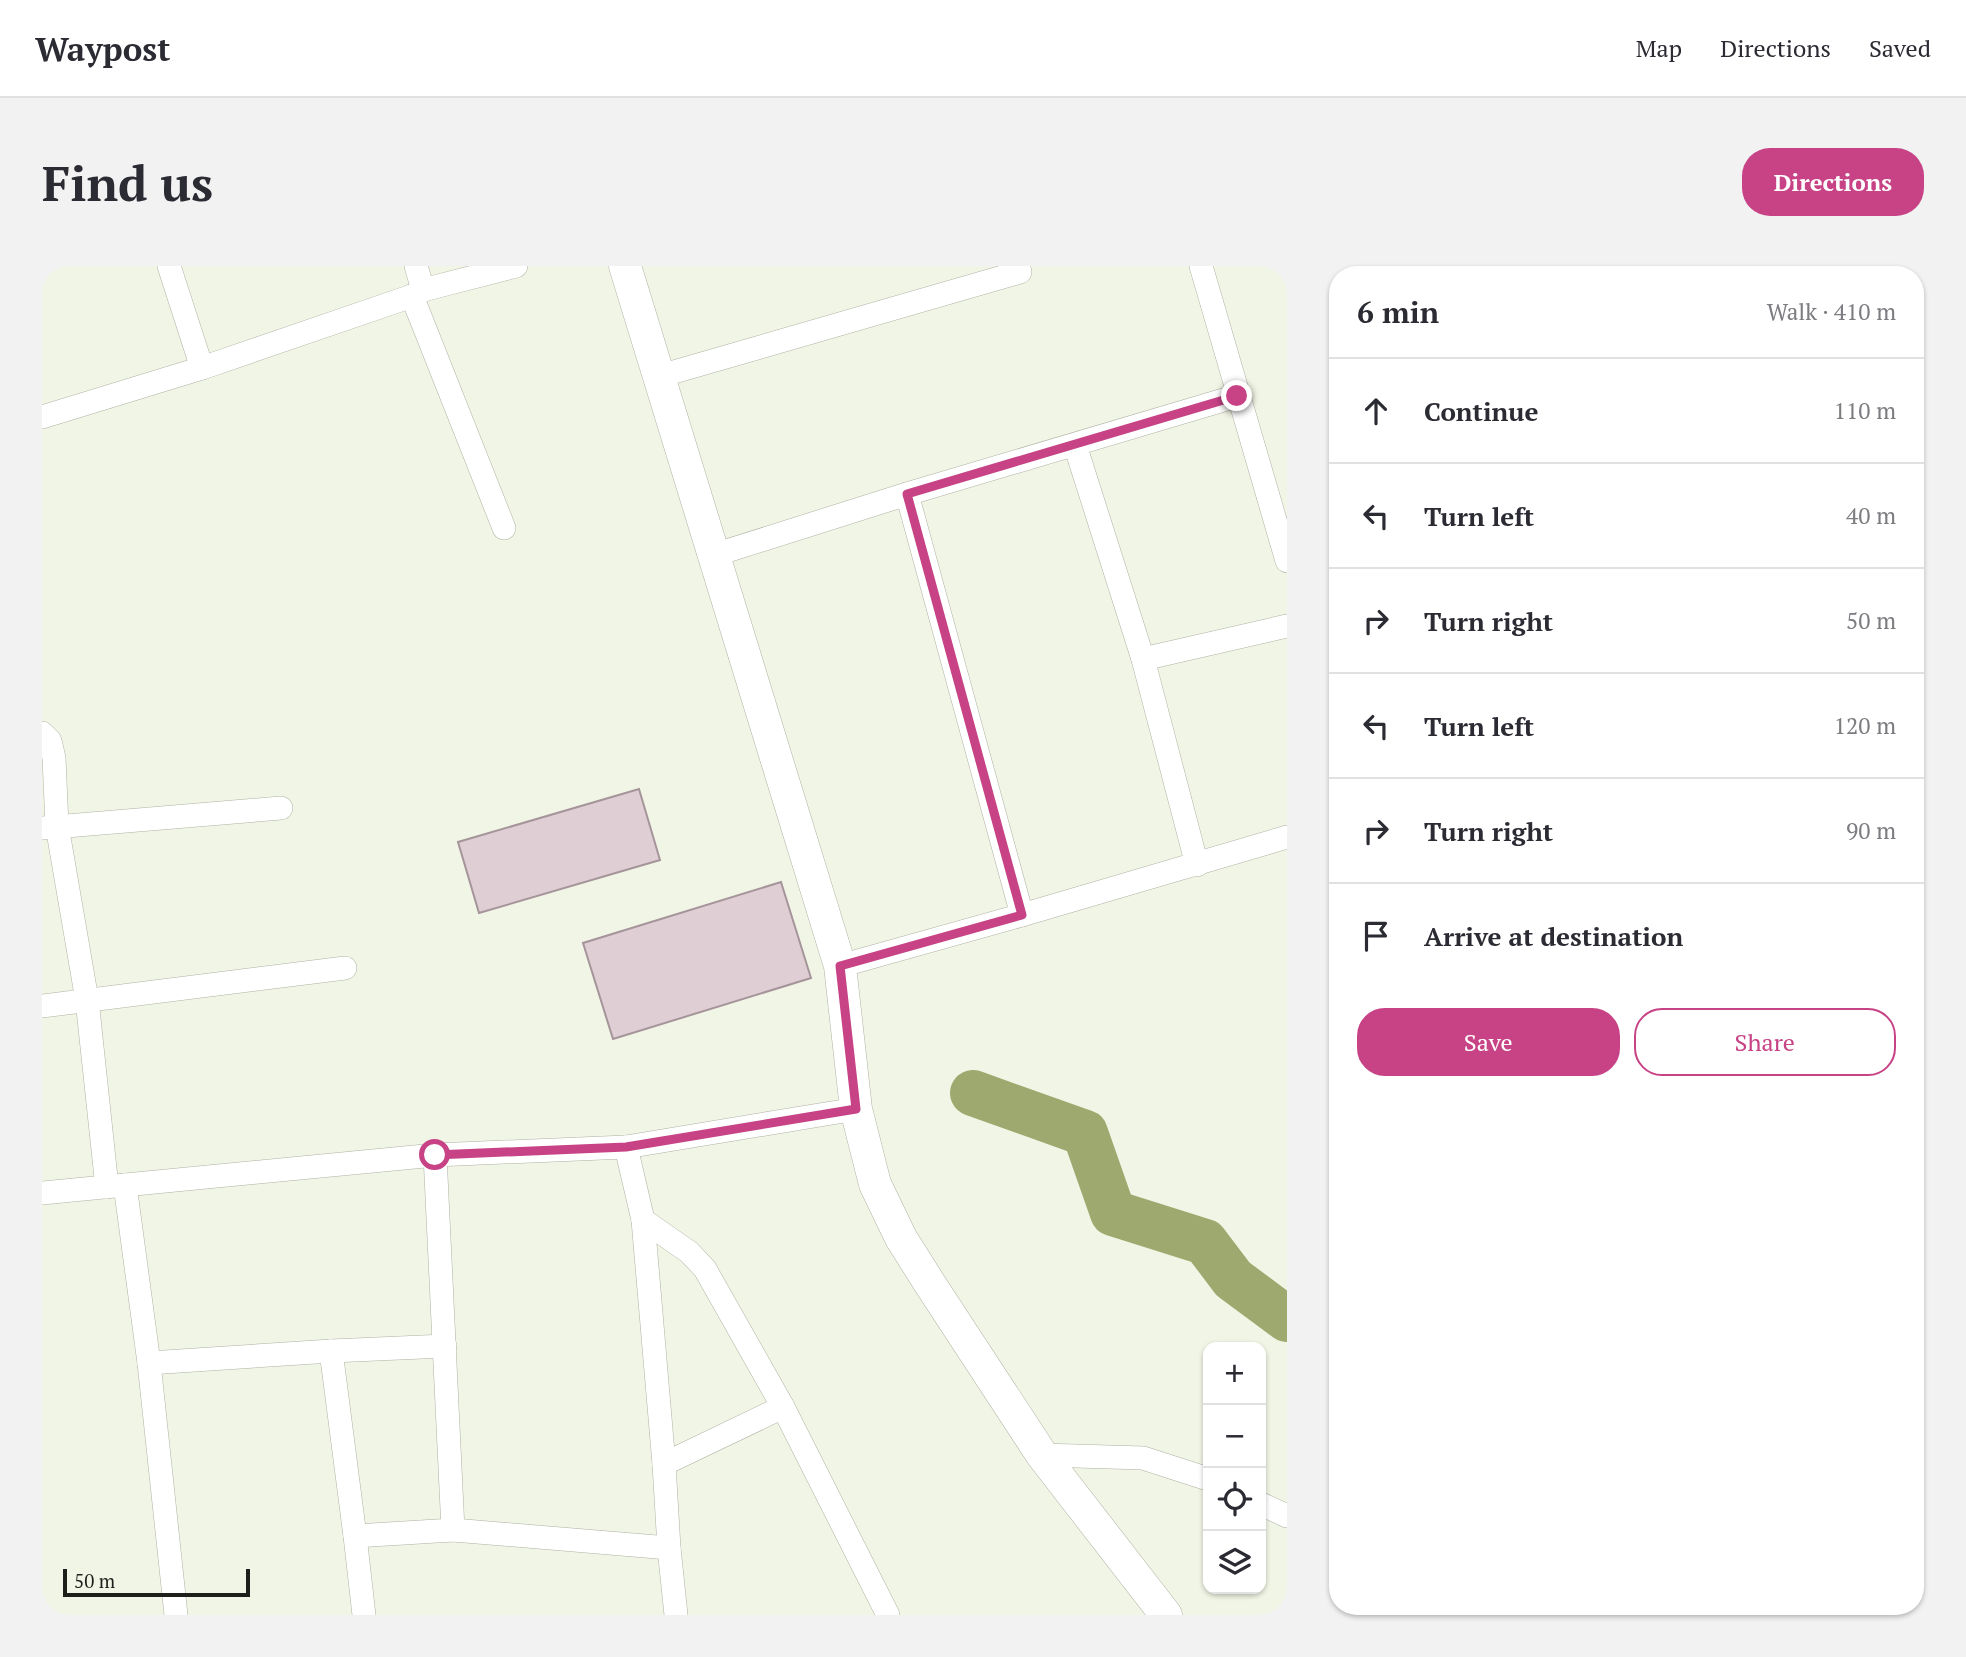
<!DOCTYPE html>
<meta charset="utf-8">
<style>
:root{--surface:#fff;--page:#f2f2f3;--text:#2b2b33;--muted:#7c7c81;--line:#e1e1e2;--accent:#c74386}
body{margin:0;font-family:"PT Serif",serif;background:var(--page);color:var(--text)}
.controls{position:absolute;right:21px;bottom:21px;display:grid;overflow:hidden;border-radius:14px;box-shadow:0 2px 5px #0004}
.controls button{width:63px;height:63px;display:grid;place-items:center;padding:0;border:0;border-bottom:2px solid var(--line);background:var(--surface);color:var(--text);font:35px sans-serif}
.scale{position:absolute;left:21px;bottom:18px;width:187px;box-sizing:border-box;padding-left:7px;border:4px solid #1e1f1a;border-top:0;font-size:19px;line-height:24px;white-space:nowrap;color:#1e1f1a;-webkit-text-stroke:5px #f1f5e5;paint-order:stroke}
.stop{position:absolute;width:21px;height:21px;margin:-16px;border:5px solid #c74386;border-radius:50%;background:#fff}
.stop.end{background:#c74386;border-color:#fff;box-shadow:0 2px 7px #0008}
.list{margin:0;padding:0;list-style:none}
h2{display:flex;justify-content:space-between;align-items:center;height:91px;margin:0;padding:0 28px;font-size:30px}
h2 small{font-size:23px;font-weight:400;color:var(--muted)}
.list li{display:grid;grid-template-columns:46px 1fr auto;gap:21px;align-items:center;box-sizing:border-box;height:105px;padding:0 28px;border-top:2px solid var(--line)}
.list b{display:block;font-size:26px;white-space:nowrap}
.list em{font-size:23px;font-style:normal;color:var(--muted)}
.actions{display:flex;gap:14px;padding:21px 28px}
.actions a{flex:1;padding:16px 0;border:2px solid var(--accent);border-radius:28px;text-align:center;font-size:24px;color:var(--accent)}
.actions .main{background:var(--accent);color:#fff}
.icon{flex:none;width:38px;height:38px;fill:none;stroke:currentColor;stroke-width:2;stroke-linecap:round;stroke-linejoin:round}
.map{position:relative;flex:none;width:1245px;height:1349px;overflow:hidden;border-radius:28px}
header{display:flex;align-items:center;gap:42px;box-sizing:border-box;height:98px;padding:0 35px;background:var(--surface);border-bottom:2px solid var(--line)}
header strong{font-size:33px}
nav{display:flex;gap:38px;margin-inline-start:auto;font-size:24px}
.intro{display:flex;align-items:center;justify-content:space-between;box-sizing:border-box;height:168px;padding:0 42px}
h1{margin:0;font-size:49px}
.button{padding:18px 32px;border-radius:28px;background:var(--accent);color:#fff;font-size:24px;font-weight:700}
main{display:flex;gap:42px;padding:0 42px}
aside{flex:1;background:var(--surface);border-radius:28px;box-shadow:0 2px 5px #0004}
.map>svg:first-child{display:block}
</style>
<header>
<strong>Waypost</strong>
<nav><a>Map</a><a>Directions</a><a>Saved</a></nav>
</header>
<div class="intro"><h1>Find us</h1><a class="button">Directions</a></div>
<main>
<div class="map">
<svg width="1245" height="1349" viewBox="0 0 1245 1349">
<rect width="100%" height="100%" fill="#f1f5e5"/>
<g fill="none" stroke-linecap="round" stroke-linejoin="round">
<polyline stroke="#9da96f" stroke-width="46" points="931,827 1043,867 1071,947 1163,976 1191,1013 1245,1053"/>
</g>
<g fill="#dfced4" stroke="#a5959b" stroke-width="2">
<polygon points="597,523 618,594 437,647 416,576"/>
<polygon points="739,616 769,712 571,773 541,677"/>
</g>
<g fill="none" stroke-linecap="round" stroke-linejoin="round">
<defs>
<g id="street">
<polyline points="127,0 160,102"/>
<polyline points="374,0 381,24"/>
<polyline points="1159,0 1245,295"/>
<polyline points="370,30 462,262"/>
<polyline points="618,110 978,6 976,0"/>
<polyline points="0,151 160,102 370,30 381,24 474,0"/>
<polyline points="1033,179 1101,393 1155,599"/>
<polyline points="865,228 980,649"/>
<polyline points="672,289 865,228 1195,130"/>
<polyline points="1101,393 1245,360"/>
<polyline points="0,467 8,475 12,492 15,560 45,734 65,921"/>
<polyline points="0,562 239,542"/>
<polyline points="798,700 980,649 1245,571"/>
<polyline points="0,740 303,702"/>
<polyline points="584,881 601,954 622,1198 627,1282 634,1349"/>
<polyline points="393,889 411,1264"/>
<polyline points="83,919 107,1097 134,1349"/>
<polyline points="0,927 393,889 584,881 814,843"/>
<polyline points="601,954 647,986 663,1003 741,1141 846,1349"/>
<polyline points="403,1080 289,1085 313,1270 411,1264 627,1282"/>
<polyline points="107,1097 289,1085"/>
<polyline points="1000,1189 1101,1192 1166,1213"/>
<polyline points="622,1198 741,1141"/>
<polyline points="1219,1238 1245,1250"/>
<polyline points="313,1270 322,1349"/>
</g>
<polyline id="secondary" points="583,0 798,700 814,843 833,918 859,972 888,1018 1000,1189 1124,1349"/>
</defs>
<use href="#street" stroke="#aeb2a3" stroke-width="24"/>
<use href="#secondary" stroke="#aeb2a3" stroke-width="33"/>
<use href="#street" stroke="#fff" stroke-width="23"/>
<use href="#secondary" stroke="#fff" stroke-width="32"/>
</g>
<g fill="none" stroke-linecap="round" stroke-linejoin="round">
<polyline stroke="#c74386" stroke-width="9" points="393,889 584,881 814,843 798,700 980,649 865,228 1195,130"/>
</g>
</svg>
<div class="controls">
<button>+</button>
<button>−</button>
<button><svg class="icon" aria-label="locate" viewBox="0 0 24 24"><circle cx="12" cy="12" r="6"/><path d="M12 2v4M12 18v4M2 12h4M18 12h4"/></svg></button>
<button><svg class="icon" aria-label="layers" viewBox="0 0 24 24"><path d="M12 4l9 5-9 5-9-5zM3 14l9 5 9-5"/></svg></button>
</div>
<div class="scale">50 m</div>
<div class="stop" style="left:393px;top:889px"></div>
<div class="stop end" style="left:1195px;top:130px"></div>
</div>
<aside>
<h2>6 min<small>Walk · 410 m</small></h2>
<ul class="list">
<li><svg class="icon" aria-label="ahead" viewBox="0 0 24 24"><path d="M12 20V5M6 11l6-6 6 6"/></svg><div><b>Continue</b></div><em>110 m</em></li>
<li><svg class="icon" aria-label="left" viewBox="0 0 24 24"><path d="M17 20v-9H6M10 6l-5 5 5 5"/></svg><div><b>Turn left</b></div><em>40 m</em></li>
<li><svg class="icon" aria-label="right" viewBox="0 0 24 24"><path d="M7 20v-9h11M14 6l5 5-5 5"/></svg><div><b>Turn right</b></div><em>50 m</em></li>
<li><svg class="icon" aria-label="left" viewBox="0 0 24 24"><path d="M17 20v-9H6M10 6l-5 5 5 5"/></svg><div><b>Turn left</b></div><em>120 m</em></li>
<li><svg class="icon" aria-label="right" viewBox="0 0 24 24"><path d="M7 20v-9h11M14 6l5 5-5 5"/></svg><div><b>Turn right</b></div><em>90 m</em></li>
<li><svg class="icon" aria-label="arrive" viewBox="0 0 24 24"><path d="M6 21V4h12l-3 4 3 4H6"/></svg><div><b>Arrive at destination</b></div></li>
</ul>
<div class="actions"><a class="main">Save</a><a>Share</a></div>
</aside>
</main>
